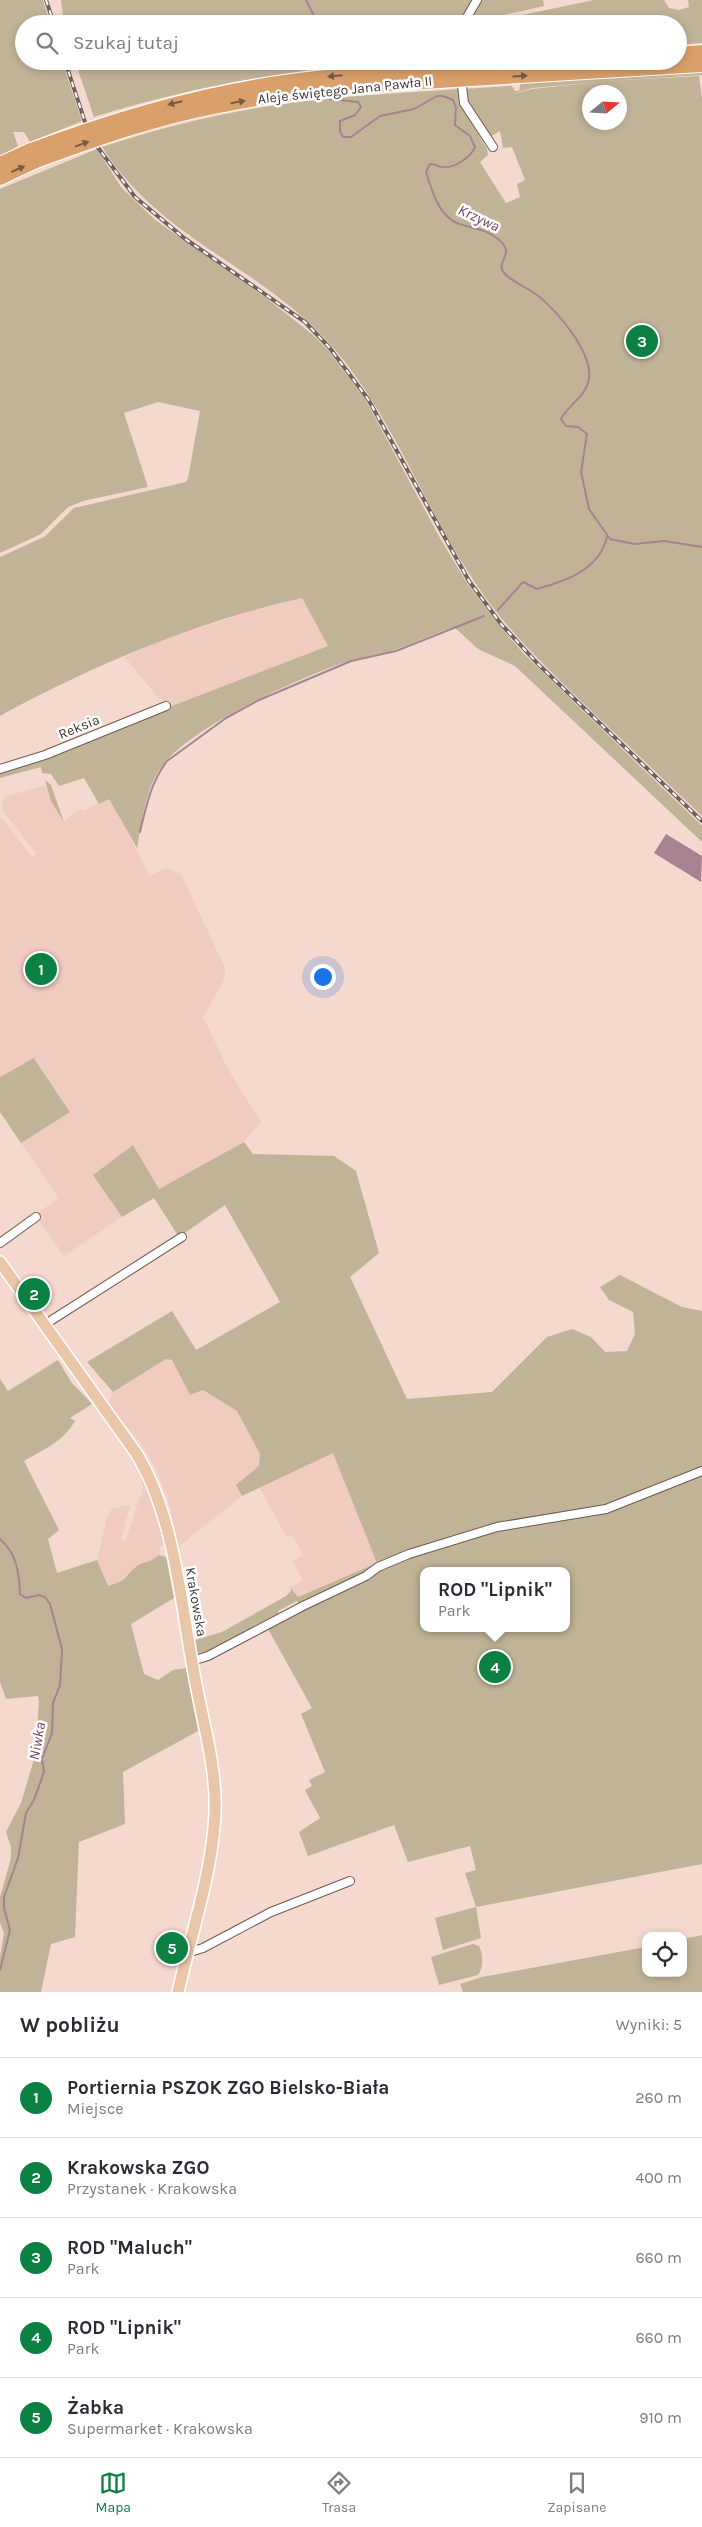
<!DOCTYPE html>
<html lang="pl">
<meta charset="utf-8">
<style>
:root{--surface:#fff;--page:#f7f7f7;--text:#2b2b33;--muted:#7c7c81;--line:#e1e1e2;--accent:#0b8043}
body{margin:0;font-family:Karla,sans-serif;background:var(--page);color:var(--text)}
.controls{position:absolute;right:15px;bottom:15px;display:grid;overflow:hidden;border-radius:10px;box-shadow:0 2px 8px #0003}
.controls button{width:45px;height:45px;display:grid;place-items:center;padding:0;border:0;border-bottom:1px solid var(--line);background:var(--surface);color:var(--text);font:25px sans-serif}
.compass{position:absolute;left:582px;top:85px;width:45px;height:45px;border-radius:50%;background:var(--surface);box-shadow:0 2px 8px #0003;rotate:72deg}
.you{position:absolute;left:322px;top:976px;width:18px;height:18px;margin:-12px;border:4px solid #fff;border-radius:50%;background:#1a73e8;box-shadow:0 0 0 8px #1a73e833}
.badge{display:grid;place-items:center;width:32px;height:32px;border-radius:50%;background:var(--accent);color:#fff;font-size:16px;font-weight:700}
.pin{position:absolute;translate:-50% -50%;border:2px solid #fff;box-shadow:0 1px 5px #0006}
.popup{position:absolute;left:420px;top:1567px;width:150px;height:65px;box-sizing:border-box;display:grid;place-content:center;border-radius:10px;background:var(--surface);filter:drop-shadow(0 1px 4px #0005);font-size:16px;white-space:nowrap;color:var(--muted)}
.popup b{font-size:19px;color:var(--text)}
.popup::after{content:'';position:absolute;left:50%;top:100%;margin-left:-10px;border:10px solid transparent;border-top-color:var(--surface)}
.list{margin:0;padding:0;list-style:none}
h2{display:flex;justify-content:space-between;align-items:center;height:65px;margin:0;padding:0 20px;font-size:21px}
h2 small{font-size:16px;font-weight:400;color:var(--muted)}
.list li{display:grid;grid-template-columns:32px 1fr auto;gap:15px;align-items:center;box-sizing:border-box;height:80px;padding:0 20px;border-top:1px solid var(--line)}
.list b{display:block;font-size:19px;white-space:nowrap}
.list p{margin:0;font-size:16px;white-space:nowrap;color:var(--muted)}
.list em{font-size:16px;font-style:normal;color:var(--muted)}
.icon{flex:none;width:28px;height:28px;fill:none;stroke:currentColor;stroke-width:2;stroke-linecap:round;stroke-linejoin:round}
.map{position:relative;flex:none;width:702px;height:1992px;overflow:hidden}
.search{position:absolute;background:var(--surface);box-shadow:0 2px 8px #0003;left:15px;right:15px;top:15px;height:55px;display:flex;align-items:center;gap:12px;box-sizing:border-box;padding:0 18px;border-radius:28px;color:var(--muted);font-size:19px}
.sheet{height:465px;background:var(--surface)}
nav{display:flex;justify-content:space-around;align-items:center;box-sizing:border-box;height:70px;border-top:1px solid var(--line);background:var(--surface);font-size:14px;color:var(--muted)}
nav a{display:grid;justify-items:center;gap:2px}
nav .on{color:var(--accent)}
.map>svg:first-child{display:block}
</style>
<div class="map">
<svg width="702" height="1992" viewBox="0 0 702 1992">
<rect width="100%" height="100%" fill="#f5d8ce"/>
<g fill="#f0cbbf">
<polygon points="302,598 328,647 167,709 162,698 159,699 125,657 154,643 272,604"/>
<polygon points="46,785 51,801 64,822 77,810 81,809 84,811 109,798 150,876 165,868 181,874 225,968 224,980 203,1017 229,1071 261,1122 244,1142 159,1189 133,1145 93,1175 122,1217 64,1256 35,1215 59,1198 21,1143 70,1111 35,1058 0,1077 0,816 32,857 37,854 3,811 2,801 5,800 4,797"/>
<polygon points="166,1359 172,1360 190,1395 203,1390 238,1411 260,1454 259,1466 237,1485 242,1496 178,1547 168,1499 156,1469 140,1442 108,1405 113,1392"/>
<polygon points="333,1453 377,1563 298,1597 291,1587 303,1580 293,1561 303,1555 292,1535 287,1537 259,1487"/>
<polygon points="141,1476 156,1511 164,1545 160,1546 159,1555 151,1562 138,1565 125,1581 107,1586 97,1560 108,1514 113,1508 130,1505 121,1540 126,1541 140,1496 143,1494"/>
</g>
<g fill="#c1b396" fill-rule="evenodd">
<polygon points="0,0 43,0 50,24 24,24 24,61 62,61 82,121 30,142 24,132 13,132 18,146 0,156"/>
<polygon points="61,0 475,0 460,24 64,24"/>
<polygon points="479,0 543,0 544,6 477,21 471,15"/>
<polygon points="594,0 664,0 669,8 679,10 689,7 688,0 702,0 702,43 678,45 678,24 479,24"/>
<polygon points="702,60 579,68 539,66"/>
<path d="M75,61H408C301,68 197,84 94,117Z"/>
<path d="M702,71V75L607,81L699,76L702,100V816C664,780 627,744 589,709C549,670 507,631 476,584C423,506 392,413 329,343C259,265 161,240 102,147C166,126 232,110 299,102C352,95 406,93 459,89L465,111L487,149L488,155L480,162L506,203L520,197L517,184L525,180L512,147L503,148L500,131L488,138L472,115L463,89L512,86L515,91H519L521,82ZM599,82L532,89L503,97L532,88ZM590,92H620V122H590Z"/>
<path d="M97,149L121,187L154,219L270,301L312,334L328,350L365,399L441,540L467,583L499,625L524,654L702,826V842L515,666L478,649L454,627C433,634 414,643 394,650C379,655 364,656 349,661C302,676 182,730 158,772C144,795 142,823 137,848L109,799L99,804L84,778L59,786L51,774L42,773L41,767L0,778V772L328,646L302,598C201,620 90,666 0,716V557L44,537L74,508L186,482L188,478L200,411L158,402L124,413L148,487L83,501L68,507L41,534L0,553V189Z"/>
<polygon points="45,780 51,785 64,822 51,801"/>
<polygon points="34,1058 70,1112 21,1143 0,1112 0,1077"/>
<path d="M244,1142L253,1154L334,1156L356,1171L379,1253L350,1277L407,1399L492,1392L547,1337L572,1329L591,1337L605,1352L627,1351L635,1334L633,1312L609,1300L600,1287L620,1275L682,1307L702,1311V1864L476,1907L481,1938L443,1950L435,1918L476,1907L465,1873L476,1870L470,1846L408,1862L394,1825L308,1856L299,1832L320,1818L305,1790L312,1786L309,1780L325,1772L301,1714L312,1708L268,1629L304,1609L297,1601L278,1611L280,1616L209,1652L197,1653L195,1640L222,1632L286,1596L291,1591L290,1587L298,1597L377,1563L333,1453L242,1496L236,1485L259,1466L260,1454L237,1411L203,1390L190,1395L172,1360L166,1359L113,1392L87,1362L172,1311L196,1350L280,1302L225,1205L179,1237L154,1198L122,1217L93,1175L133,1145L159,1189ZM424,1571H566V1628H424Z"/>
<path d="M58,1360L71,1382L92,1404L70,1418L75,1421C63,1442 44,1449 24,1461L59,1530L48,1539L57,1573L97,1560L108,1586C131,1579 122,1578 137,1566C144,1561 151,1563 159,1555L166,1557L174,1598L131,1624L144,1674L158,1680L173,1670L186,1668L198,1731L123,1772L125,1824L79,1842L75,1937L51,1944L41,1992H0V1957L4,1933L0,1923V1897L11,1858V1847L6,1832L21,1803L35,1756L39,1702L38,1696L6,1699L0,1682V1379L8,1391Z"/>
<polygon points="702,1935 702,1992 463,1992 460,1984 482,1977 646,1947 646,1973 683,1973 683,1939"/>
<path d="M473,1944L479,1946C483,1954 484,1967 478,1975L439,1985L431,1957Z"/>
</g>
<polygon fill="#a68391" points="666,834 702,856 701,882 654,853"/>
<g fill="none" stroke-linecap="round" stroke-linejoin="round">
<g stroke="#a68391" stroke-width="2">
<polyline points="306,0 318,24"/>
<polyline points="336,70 337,61"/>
<path d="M328,95L330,99L358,102L361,107L355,115L340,121V131L343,137H351L380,116L414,109L437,96H443L453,100L456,108L455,125L470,136L475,147C471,157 454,169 442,167C437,166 435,164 430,164L426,172C432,192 440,220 463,225C477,229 487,230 498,239C518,254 493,262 505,274C514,283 527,287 537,295C557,310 597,357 588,383C582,400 569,404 561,419L566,426L578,427L587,434L581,472L589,509L610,539L634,544L664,541L702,547"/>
<path d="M498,610L523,582L537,589C566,581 599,570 607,537"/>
<path d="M140,832C146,806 151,782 167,761L226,718L259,700L351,661L396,651L484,616"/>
<path d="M0,1539C17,1554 19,1572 20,1594L26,1598L39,1595L45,1597L50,1604L62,1649L60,1685L53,1703L52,1733L42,1759L44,1772L34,1800L26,1813L18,1858L4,1897V1908L10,1930L0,1970"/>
</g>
<defs>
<g id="street">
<polyline points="463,24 477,0"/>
<polyline points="461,78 464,103 493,147"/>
<polyline points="0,769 45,755 166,706"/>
<polyline points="0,1243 36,1217"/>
<polyline points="44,1325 182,1237"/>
<polyline points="192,1661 208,1656 303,1606 366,1576 378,1567 409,1554 497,1527 606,1509 702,1471"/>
<polyline points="187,1953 203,1948 271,1912 350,1881"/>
</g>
<path id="primary" d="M0,1262L136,1453C175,1516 181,1606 195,1679C203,1723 217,1769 215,1814C212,1874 191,1934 178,1992"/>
<g id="highway">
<polyline points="678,54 702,52"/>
<polyline points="471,67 553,61"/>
<polyline points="471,79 702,65"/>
<polyline points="0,164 31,150"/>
<polyline points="0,178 36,161"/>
</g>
</defs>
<use href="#street" stroke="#725951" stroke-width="10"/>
<use href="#primary" stroke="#fff" stroke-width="14"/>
<use href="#highway" stroke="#fff" stroke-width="16"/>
<use href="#street" stroke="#fff" stroke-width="8"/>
<use href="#primary" stroke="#e9c6a7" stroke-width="11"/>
<use href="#highway" stroke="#daa06c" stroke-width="14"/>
<defs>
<g id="rail">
<polyline points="46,0 54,24"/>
<polyline points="65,61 85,122 99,149 135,197 184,238 305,322 329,347 368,399 469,581 501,624 539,665 702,821"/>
</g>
</defs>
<use href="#rail" stroke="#71615b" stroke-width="4"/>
<use href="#rail" stroke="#fff" stroke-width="2" stroke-dasharray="5.5" stroke-linecap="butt"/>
<defs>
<g id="highway-bridge">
<path d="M31,150C114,119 197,94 285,82C346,73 409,71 471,67"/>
<path d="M36,161C95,139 155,118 218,106C302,89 386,84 471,79"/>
</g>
</defs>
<use href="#highway-bridge" stroke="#fff" stroke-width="16" stroke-linecap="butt"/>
<use href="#highway-bridge" stroke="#daa06c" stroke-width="14"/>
</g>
<defs><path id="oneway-solid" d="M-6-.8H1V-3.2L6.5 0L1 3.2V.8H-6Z" transform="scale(1.25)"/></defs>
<g fill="#765a46">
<use href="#oneway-solid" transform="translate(335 76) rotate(175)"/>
<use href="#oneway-solid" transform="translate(520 76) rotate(-3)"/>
<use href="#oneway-solid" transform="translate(238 102) rotate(-10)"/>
<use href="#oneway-solid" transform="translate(175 103) rotate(166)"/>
<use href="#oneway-solid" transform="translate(82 144) rotate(-20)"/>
<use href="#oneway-solid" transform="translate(18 169) rotate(-24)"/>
</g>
<g text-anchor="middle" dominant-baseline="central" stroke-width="5" stroke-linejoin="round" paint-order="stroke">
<g font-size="14" fill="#403531" stroke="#fff">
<text transform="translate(345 90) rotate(-6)">Aleje świętego Jana Pawła II</text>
<text transform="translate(79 727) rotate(-22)">Reksia</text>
<text transform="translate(196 1602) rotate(80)">Krakowska</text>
</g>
<g font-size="15" font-style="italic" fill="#76435a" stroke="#fff">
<text transform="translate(479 218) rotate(25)">Krzywa</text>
<text transform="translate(37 1741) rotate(-80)">Niwka</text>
</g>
</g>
</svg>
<div class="controls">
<button><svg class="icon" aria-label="locate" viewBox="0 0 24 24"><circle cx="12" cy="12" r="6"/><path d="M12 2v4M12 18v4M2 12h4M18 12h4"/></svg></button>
</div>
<svg class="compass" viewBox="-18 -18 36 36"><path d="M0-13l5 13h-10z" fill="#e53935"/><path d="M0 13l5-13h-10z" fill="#7c7c81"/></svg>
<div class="you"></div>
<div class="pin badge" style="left:41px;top:969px">1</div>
<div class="pin badge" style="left:34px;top:1294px">2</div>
<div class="pin badge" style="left:642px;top:341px">3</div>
<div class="pin badge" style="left:495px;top:1667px">4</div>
<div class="popup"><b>ROD &quot;Lipnik&quot;</b>Park</div>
<div class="pin badge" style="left:172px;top:1948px">5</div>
<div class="search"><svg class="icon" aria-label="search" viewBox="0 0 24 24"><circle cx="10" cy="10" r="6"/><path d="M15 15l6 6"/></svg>Szukaj tutaj</div>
</div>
<section class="sheet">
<h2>W pobliżu<small>Wyniki: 5</small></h2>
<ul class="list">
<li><span class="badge">1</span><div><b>Portiernia PSZOK ZGO Bielsko-Biała</b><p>Miejsce</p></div><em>260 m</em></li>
<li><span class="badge">2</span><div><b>Krakowska ZGO</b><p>Przystanek · Krakowska</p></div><em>400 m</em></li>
<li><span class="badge">3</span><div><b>ROD &quot;Maluch&quot;</b><p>Park</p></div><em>660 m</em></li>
<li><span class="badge">4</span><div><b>ROD &quot;Lipnik&quot;</b><p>Park</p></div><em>660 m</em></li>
<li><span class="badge">5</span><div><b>Żabka</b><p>Supermarket · Krakowska</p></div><em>910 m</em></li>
</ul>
</section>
<nav>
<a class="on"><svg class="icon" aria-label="map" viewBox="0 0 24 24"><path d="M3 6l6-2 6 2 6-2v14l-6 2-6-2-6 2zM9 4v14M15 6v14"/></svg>Mapa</a>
<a><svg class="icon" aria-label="directions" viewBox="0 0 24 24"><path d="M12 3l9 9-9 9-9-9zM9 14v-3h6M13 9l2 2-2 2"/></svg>Trasa</a>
<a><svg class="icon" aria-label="saved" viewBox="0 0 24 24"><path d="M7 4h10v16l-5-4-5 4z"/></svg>Zapisane</a>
</nav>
